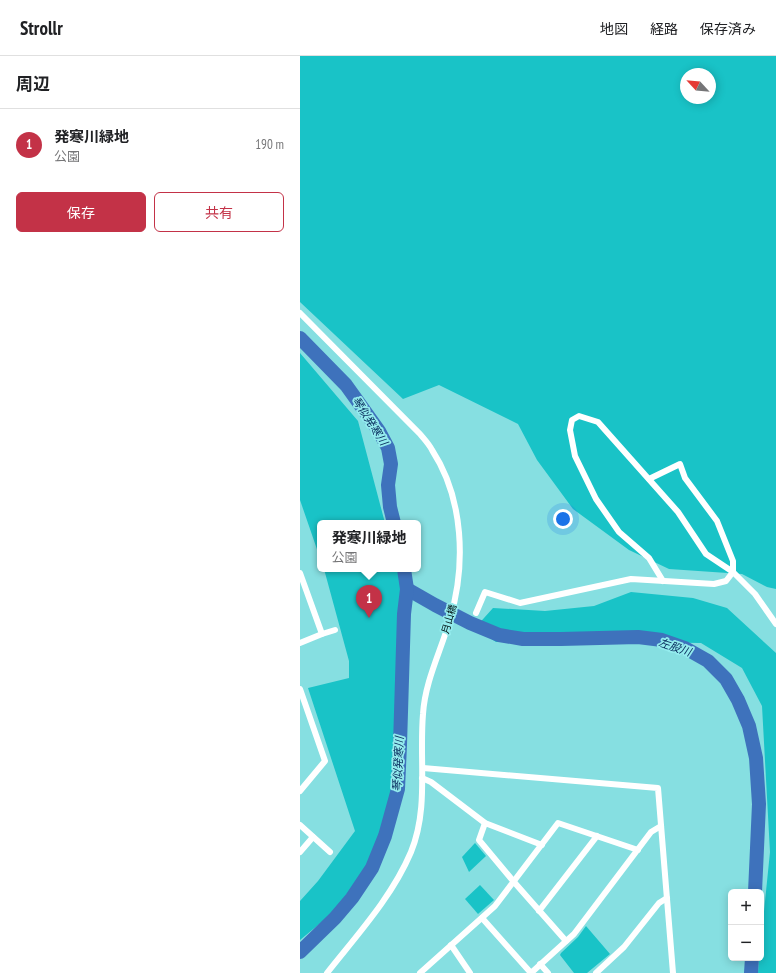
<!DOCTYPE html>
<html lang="ja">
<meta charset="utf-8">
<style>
:root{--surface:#fff;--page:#f2f2f2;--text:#202124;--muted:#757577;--line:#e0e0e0;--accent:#c33247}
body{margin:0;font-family:"PT Sans Narrow","Noto Sans JP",sans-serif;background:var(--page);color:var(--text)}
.controls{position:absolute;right:12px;bottom:12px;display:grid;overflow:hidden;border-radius:6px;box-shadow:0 2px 10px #0003}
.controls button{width:36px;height:36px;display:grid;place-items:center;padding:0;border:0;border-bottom:1px solid var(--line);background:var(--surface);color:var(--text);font:20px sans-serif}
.compass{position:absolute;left:380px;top:12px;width:36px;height:36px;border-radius:50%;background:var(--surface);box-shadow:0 2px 10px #0003;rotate:296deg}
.you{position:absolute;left:263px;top:463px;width:14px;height:14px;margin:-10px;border:3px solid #fff;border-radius:50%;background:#1a73e8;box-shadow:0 0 0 6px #1a73e833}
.badge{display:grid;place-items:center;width:26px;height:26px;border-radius:50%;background:var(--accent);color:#fff;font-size:13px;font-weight:700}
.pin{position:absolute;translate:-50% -33px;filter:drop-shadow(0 1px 2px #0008)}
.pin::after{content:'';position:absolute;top:21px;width:14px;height:12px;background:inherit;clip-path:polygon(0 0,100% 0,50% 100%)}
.popup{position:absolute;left:17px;top:464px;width:104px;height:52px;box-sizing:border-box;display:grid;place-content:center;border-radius:6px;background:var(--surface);filter:drop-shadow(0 1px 3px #0005);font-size:13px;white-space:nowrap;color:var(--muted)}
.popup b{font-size:15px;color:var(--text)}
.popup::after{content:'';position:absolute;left:50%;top:100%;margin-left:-8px;border:8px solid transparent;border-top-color:var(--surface)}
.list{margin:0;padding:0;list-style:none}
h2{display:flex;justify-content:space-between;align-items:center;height:52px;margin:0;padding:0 16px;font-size:17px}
h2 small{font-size:13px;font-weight:400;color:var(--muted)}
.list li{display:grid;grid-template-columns:26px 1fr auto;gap:12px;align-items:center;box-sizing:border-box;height:72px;padding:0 16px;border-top:1px solid var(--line)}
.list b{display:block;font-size:15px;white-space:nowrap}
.list p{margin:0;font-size:13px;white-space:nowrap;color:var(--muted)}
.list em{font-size:13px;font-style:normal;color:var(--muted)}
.actions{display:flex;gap:8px;padding:12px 16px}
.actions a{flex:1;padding:9px 0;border:1px solid var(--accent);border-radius:6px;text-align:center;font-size:14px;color:var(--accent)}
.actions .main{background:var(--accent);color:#fff}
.map{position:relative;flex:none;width:476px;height:917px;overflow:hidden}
header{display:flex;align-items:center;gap:24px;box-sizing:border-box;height:56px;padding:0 20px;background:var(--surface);border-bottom:1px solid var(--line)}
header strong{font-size:19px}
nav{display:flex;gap:22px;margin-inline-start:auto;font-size:14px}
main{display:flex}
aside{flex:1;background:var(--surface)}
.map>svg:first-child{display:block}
</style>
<header>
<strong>Strollr</strong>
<nav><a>地図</a><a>経路</a><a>保存済み</a></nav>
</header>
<main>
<aside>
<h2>周辺<small></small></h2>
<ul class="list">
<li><span class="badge">1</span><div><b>発寒川緑地</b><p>公園</p></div><em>190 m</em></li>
</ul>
<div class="actions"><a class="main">保存</a><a>共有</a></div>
</aside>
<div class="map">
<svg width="476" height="917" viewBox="0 0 476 917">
<rect width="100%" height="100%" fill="#86dfe1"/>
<g fill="#19c3c7" fill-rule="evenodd">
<path d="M0,0H476V533L467,531L442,518L369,513L329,494L273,453L237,404L218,368L139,329L103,343L0,246ZM386,18H410V42H386Z"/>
<polygon points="0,297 58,365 85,467 20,467 20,502 0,444"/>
<polygon points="24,513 97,513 102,532 94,700 95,730 69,812 29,860 0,884 0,845 18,825 55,775 8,632 49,622 49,605"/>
<polygon points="331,536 393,542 427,552 476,597 476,917 458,917 459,902 461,902 461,885 470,796 462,650 442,612 401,587 332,586 287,578 241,585 196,586 175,572 193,552 245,555 294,550"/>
<polygon points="175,787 186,800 169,816 162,801"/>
<polygon points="180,829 194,844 178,858 165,843"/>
<polygon points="286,870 310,898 287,917 274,917 260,899 261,897 278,881"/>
</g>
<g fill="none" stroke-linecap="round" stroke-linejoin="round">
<g stroke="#3e72bc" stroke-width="14">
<polyline points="0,282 46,329 79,375 88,392 91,408 88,429 90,451 94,467"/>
<polyline points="107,533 135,549 170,567 199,579 223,583 261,583 338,581 362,584 385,592 408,605 426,623 438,644 449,670 456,702 459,748 455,836"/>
<polyline points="0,896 35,862 52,842 72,812 85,780 98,733 100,689 104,558 107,533 104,513"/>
<polyline points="451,917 452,902"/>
</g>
<g stroke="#fff" stroke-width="6">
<path d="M0,257L120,378C124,383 129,388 132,394C164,443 166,509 150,563C141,595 125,625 123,658C119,705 129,752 111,796C92,841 57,879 27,917"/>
<polyline points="0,517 22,578"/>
<polyline points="363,525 349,502 319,476 296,443 275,400 270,374 272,364 279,360 298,366 378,456 406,498 433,516 455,538 476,568"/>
<polyline points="176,557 185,536 220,547 331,523 414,528 426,525 433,516 433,505 417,465 385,422 380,408 349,423"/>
<polyline points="0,587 22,578 35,574"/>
<polyline points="0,633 25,705 0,735"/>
<polyline points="123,712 358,732 373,917"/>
<polyline points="122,722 131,726 185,767 242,789"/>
<polyline points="185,767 179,784 214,826 266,885"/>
<polyline points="0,769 30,796"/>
<polyline points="0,796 13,781"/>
<polyline points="239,855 297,780"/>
<polyline points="182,862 231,917"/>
<polyline points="151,889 170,917"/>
<polyline points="240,908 248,917"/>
<polyline points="120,917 195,850 258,767 338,794"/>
<polyline points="231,917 274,878 351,776 361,770"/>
<polyline points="296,917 324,891 359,847 367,842"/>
</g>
</g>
<g text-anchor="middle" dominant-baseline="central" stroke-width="3.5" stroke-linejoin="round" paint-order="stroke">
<g font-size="10" fill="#001415" stroke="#94ecee">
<text transform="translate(149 563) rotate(-74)">月山橋</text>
</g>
<g font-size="11" font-style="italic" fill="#072b5c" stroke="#94ecee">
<text transform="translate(70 365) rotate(57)">琴似発寒川</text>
<text transform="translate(375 591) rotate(19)">左股川</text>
<text transform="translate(98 708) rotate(-87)">琴似発寒川</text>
</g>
</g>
</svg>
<div class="controls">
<button>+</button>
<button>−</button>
</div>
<svg class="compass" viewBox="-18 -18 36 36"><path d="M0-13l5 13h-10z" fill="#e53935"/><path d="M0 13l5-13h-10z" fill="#757577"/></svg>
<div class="you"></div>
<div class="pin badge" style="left:69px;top:562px">1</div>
<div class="popup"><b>発寒川緑地</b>公園</div>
</div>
</main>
